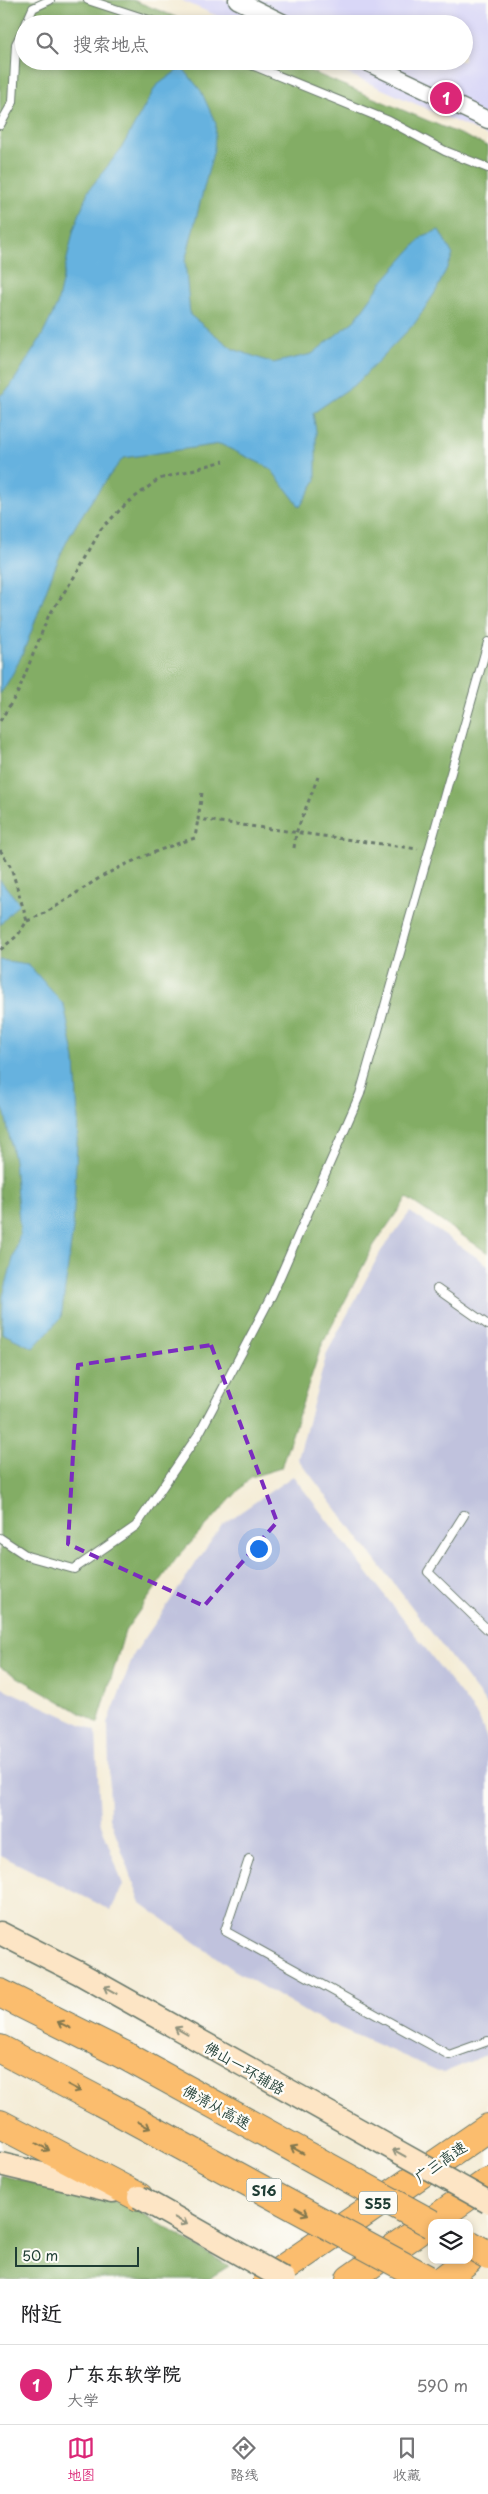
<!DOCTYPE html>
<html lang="zh">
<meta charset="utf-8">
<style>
:root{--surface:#fff;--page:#f6f6f6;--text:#202124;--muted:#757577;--line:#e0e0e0;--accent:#db2777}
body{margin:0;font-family:"Playpen Sans","LXGW WenKai TC",sans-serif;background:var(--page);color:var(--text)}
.controls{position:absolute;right:15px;bottom:15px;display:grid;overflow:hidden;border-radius:10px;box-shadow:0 2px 8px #0003}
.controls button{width:45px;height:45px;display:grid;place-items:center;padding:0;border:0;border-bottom:1px solid var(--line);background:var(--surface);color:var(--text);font:25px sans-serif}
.scale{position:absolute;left:15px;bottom:12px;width:124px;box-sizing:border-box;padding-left:5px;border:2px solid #1f3d34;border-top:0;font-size:14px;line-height:18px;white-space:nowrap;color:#1f3d34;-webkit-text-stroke:4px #fdfcf7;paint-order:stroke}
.you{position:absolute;left:258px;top:1548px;width:18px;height:18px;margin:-12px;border:4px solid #fff;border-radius:50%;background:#1a73e8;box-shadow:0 0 0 8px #1a73e833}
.badge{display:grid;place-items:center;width:32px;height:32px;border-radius:50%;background:var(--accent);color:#fff;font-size:16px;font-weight:700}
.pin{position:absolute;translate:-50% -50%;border:2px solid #fff;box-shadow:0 1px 5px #0006}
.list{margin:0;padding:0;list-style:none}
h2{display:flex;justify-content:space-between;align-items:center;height:65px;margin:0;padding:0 20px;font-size:21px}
h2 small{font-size:16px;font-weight:400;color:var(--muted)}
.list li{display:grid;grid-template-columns:32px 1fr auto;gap:15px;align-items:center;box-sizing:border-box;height:80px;padding:0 20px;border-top:1px solid var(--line)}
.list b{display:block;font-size:19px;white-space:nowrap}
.list p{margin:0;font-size:16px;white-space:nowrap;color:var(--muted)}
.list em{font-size:16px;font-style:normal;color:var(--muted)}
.icon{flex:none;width:28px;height:28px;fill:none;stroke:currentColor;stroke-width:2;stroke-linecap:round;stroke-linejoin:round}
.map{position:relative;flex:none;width:488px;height:2279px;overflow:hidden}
.search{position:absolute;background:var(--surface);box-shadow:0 2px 8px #0003;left:15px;right:15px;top:15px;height:55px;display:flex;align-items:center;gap:12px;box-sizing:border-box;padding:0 18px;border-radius:28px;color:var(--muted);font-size:19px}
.sheet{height:145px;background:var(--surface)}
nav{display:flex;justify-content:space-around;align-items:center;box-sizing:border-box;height:70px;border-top:1px solid var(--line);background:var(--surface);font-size:14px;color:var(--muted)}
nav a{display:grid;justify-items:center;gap:2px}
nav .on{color:var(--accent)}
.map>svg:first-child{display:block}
</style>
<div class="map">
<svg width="488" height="2279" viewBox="0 0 488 2279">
<rect width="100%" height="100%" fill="#fdfcf7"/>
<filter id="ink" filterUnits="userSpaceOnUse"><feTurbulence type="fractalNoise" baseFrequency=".02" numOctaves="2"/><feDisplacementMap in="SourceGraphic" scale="10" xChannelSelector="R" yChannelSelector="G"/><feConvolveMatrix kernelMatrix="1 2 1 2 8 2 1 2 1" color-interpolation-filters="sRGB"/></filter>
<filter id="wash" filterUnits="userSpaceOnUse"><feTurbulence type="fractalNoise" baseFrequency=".0096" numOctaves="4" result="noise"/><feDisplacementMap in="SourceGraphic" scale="20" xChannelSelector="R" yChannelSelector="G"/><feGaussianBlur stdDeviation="1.12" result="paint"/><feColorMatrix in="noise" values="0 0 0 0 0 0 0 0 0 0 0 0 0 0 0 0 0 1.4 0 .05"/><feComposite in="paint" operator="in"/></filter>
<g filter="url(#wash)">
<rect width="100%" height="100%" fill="#f4ecd6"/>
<polygon fill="#d9d7f7" points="181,0 488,0 488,136 319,61 464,61 464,24 235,24"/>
<g fill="#c0c2dd">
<polygon points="410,1212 488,1265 488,1706 298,1459 327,1353 381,1251"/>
<polygon points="293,1476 479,1718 488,1742 488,2054 443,2073 312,2016 234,1970 141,1903 110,1818 108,1723 134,1654 222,1525"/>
<polygon points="0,1687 96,1731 100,1821 123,1885 111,1910 0,1855"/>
</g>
<g fill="#83ad65" stroke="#51754c">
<polygon points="0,0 133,0 193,24 24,24 24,61 286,61 488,146 488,1253 407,1198 374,1245 321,1347 281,1468 251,1477 176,1559 125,1631 98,1723 0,1667"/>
<polygon points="0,2175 129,2205 229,2266 208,2279 0,2279"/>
</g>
<g fill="#66b2df" stroke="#42788a">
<path d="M182,67L201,91L216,124L214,149L185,261L190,315L233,349L273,363L312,354L355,320L383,281L423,236L439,230L453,255L436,291L415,323L357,383L313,413L316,431V480L300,507L270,468L220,444L123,458C97,492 72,525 56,565C38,608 27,656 0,694V396L10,387L42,336L57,305L73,232L88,191L121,149L156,86Z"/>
<polygon points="0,880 19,903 0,925"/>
<polygon points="0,960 28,964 64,1005 75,1060 78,1120 73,1229 61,1318 33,1348 2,1333 3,1296 20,1233 14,1161 5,1114 0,1103"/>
</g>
</g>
<g filter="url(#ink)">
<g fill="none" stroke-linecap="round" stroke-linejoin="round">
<defs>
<g id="service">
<polyline points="88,0 161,24"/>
<polyline points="26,24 33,8 50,0"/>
<polyline points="242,61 389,121 445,151 488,168"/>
<polyline points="0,125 13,102 16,44 24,28"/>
<polyline points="437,1289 488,1325"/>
<polyline points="464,1515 428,1572 488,1630"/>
<polyline points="0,1538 27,1556 74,1569 136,1526 200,1432 272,1295 360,1094 488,642"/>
<polyline points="249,1859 225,1931 449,2055 488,2041"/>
</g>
<g id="minor">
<polyline points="237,0 286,24"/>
<polyline points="364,61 488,120"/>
</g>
<g id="secondary">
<polyline points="0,1933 79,1973 152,2014"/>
<polyline points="0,2164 113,2191"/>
</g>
<g id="motorway">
<polyline points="0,1993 124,2055"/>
<polyline points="0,2049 101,2102"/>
<polyline points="0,2124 139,2197"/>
<polyline points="268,2279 488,2128"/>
<polyline points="350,2279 488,2182"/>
<polyline points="444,2279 468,2260"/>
</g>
</defs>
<use href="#service" stroke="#6a7a6d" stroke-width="10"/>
<use href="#minor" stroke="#6a7a6d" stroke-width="19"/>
<use href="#secondary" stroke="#6a7a6d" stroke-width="25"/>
<use href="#motorway" stroke="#6a7a6d" stroke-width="30"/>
<g stroke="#6a7a6d" stroke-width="3" stroke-dasharray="4 4" stroke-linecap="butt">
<polyline points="0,721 18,692 48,617 78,571 101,529 127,503 159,479 224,461"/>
<polyline points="202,793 198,819 418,849"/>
<polyline points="294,848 296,833 318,777"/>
<polyline points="0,850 11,867 27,921 18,935 0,950"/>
<path d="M27,921C56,910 77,891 103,876C132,860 163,848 195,838L198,819"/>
</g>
<use href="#service" stroke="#fff" stroke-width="8"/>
<use href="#minor" stroke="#fff" stroke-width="16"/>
<use href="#secondary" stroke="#fde5c5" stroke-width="22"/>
<use href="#motorway" stroke="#fbbd6e" stroke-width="28"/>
<defs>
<g id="secondary-bridge">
<polyline points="152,2014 488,2202"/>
<polyline points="139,2197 284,2279"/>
</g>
<g id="motorway-bridge">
<polyline points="124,2055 432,2224"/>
<polyline points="101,2102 427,2279"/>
<polyline points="469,2244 488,2255"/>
</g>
</defs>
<use href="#secondary-bridge" stroke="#6a7a6d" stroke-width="25" stroke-linecap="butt"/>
<use href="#motorway-bridge" stroke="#6a7a6d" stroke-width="30" stroke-linecap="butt"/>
<use href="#secondary-bridge" stroke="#fde5c5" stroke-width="22"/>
<use href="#motorway-bridge" stroke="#fbbd6e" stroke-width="28"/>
</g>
<defs><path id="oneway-shaft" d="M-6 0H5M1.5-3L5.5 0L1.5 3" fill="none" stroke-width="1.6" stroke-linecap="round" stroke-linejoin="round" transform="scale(1.25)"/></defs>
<g stroke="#8e917c">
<use href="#oneway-shaft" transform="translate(110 1990) rotate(-151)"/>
<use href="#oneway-shaft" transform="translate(181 2031) rotate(-150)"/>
<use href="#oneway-shaft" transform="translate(399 2153) rotate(-151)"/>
<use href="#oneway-shaft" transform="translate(181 2221) rotate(29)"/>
</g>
<g stroke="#82774e">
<use href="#oneway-shaft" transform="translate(64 2025) rotate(-153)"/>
<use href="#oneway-shaft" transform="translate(74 2088) rotate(28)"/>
<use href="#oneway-shaft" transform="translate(144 2125) rotate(29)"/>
<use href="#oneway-shaft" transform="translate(43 2147) rotate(28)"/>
<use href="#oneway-shaft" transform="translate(297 2150) rotate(-151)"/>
<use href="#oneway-shaft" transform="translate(302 2211) rotate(29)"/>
</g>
</g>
<path fill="none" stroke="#7b2cbf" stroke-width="4" stroke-dasharray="10 6" stroke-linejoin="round" d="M211,1345L277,1522L204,1606L68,1544L78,1365Z"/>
<g text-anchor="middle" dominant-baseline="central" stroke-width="4.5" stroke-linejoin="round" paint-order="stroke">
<g fill="#fdfcf7" stroke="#62766e" stroke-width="1">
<rect x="246.5" y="2178.5" width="35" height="23" rx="4"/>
<rect x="359" y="2191.5" width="38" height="23" rx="4"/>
</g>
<g font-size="14" font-weight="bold" fill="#1f3d34">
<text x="264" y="2190">S16</text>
<text x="378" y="2203">S55</text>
</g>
<g font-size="15" fill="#1f3d34" stroke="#fdfcf7">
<text transform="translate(245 2067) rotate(30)">佛山一环辅路</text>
<text transform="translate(217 2106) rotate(29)">佛清从高速</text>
<text transform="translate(440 2161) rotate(-35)">广三高速</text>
</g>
</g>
</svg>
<div class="controls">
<button><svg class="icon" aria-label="layers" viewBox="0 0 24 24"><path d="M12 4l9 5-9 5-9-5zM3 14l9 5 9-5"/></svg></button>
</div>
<div class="scale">50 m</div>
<div class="you"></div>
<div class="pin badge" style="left:446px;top:98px">1</div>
<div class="search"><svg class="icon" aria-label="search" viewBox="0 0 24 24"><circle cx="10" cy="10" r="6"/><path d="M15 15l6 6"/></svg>搜索地点</div>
</div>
<section class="sheet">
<h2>附近<small></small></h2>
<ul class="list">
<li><span class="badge">1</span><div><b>广东东软学院</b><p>大学</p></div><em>590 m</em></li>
</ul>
</section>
<nav>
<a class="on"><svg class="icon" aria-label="map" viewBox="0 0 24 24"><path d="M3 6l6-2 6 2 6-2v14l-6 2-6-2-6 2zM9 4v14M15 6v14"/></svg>地图</a>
<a><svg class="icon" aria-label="directions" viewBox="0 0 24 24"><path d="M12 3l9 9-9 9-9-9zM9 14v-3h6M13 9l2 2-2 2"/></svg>路线</a>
<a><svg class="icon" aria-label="saved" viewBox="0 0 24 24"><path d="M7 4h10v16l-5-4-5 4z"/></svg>收藏</a>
</nav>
